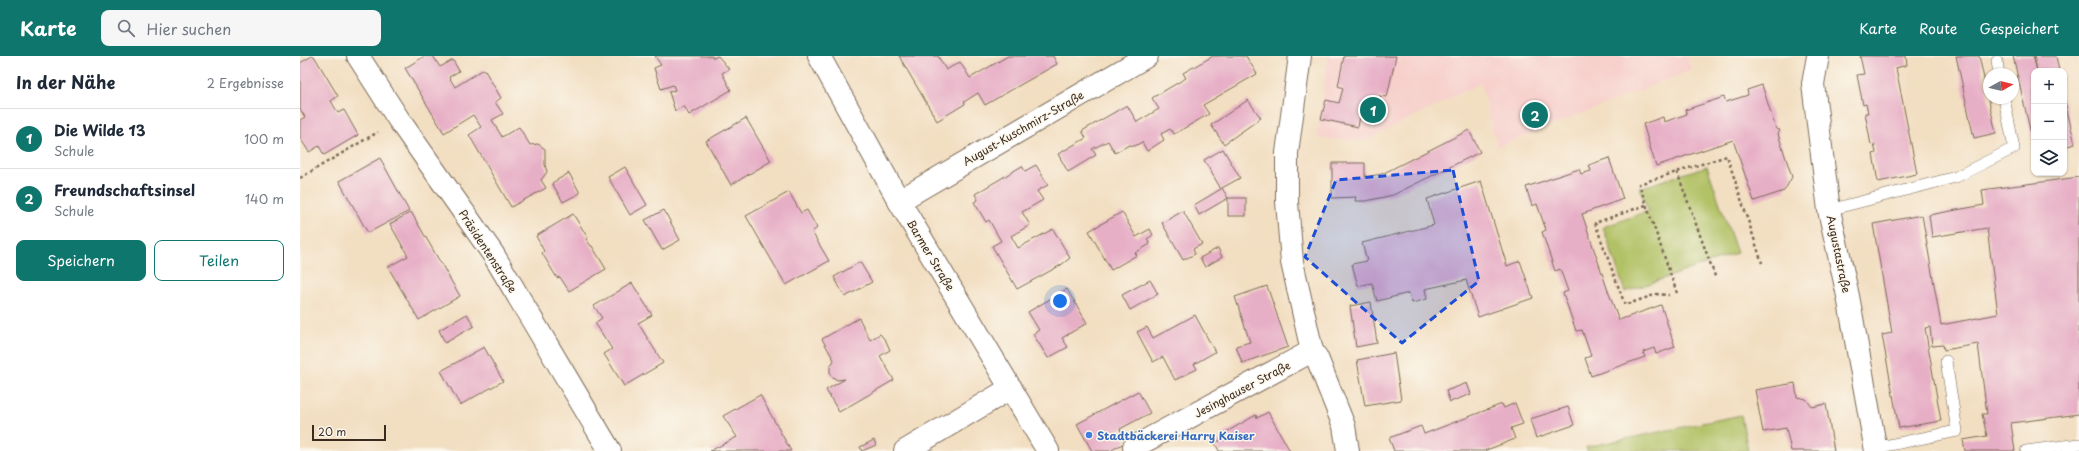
<!DOCTYPE html>
<html lang="de">
<meta charset="utf-8">
<style>
:root{--surface:#fff;--page:#f6f6f7;--text:#1f2937;--muted:#747a83;--line:#e0e1e3;--accent:#0f766e}
body{margin:0;font-family:"Playpen Sans",sans-serif;background:var(--page);color:var(--text)}
.controls{position:absolute;right:12px;top:12px;display:grid;overflow:hidden;border-radius:8px;box-shadow:0 1px 3px #0004}
.controls button{width:36px;height:36px;display:grid;place-items:center;padding:0;border:0;border-bottom:1px solid var(--line);background:var(--surface);color:var(--text);font:20px sans-serif}
.compass{position:absolute;left:1683px;top:12px;width:36px;height:36px;border-radius:50%;background:var(--surface);box-shadow:0 1px 3px #0004;rotate:82deg}
.scale{position:absolute;left:12px;bottom:10px;width:74px;box-sizing:border-box;padding-left:4px;border:2px solid #3b2a1e;border-top:0;font-size:11px;line-height:14px;white-space:nowrap;color:#3b2a1e;-webkit-text-stroke:3px #fbf7ec;paint-order:stroke}
.you{position:absolute;left:760px;top:245px;width:14px;height:14px;margin:-10px;border:3px solid #fff;border-radius:50%;background:#1a73e8;box-shadow:0 0 0 6px #1a73e833}
.badge{display:grid;place-items:center;width:26px;height:26px;border-radius:50%;background:var(--accent);color:#fff;font-size:13px;font-weight:700}
.pin{position:absolute;translate:-50% -50%;border:2px solid #fff;box-shadow:0 1px 4px #0006}
.list{margin:0;padding:0;list-style:none}
h2{display:flex;justify-content:space-between;align-items:center;height:52px;margin:0;padding:0 16px;font-size:17px}
h2 small{font-size:13px;font-weight:400;color:var(--muted)}
.list li{display:grid;grid-template-columns:26px 1fr auto;gap:12px;align-items:center;box-sizing:border-box;height:60px;padding:0 16px;border-top:1px solid var(--line)}
.list b{display:block;font-size:15px;white-space:nowrap}
.list p{margin:0;font-size:13px;white-space:nowrap;color:var(--muted)}
.list em{font-size:13px;font-style:normal;color:var(--muted)}
.actions{display:flex;gap:8px;padding:12px 16px}
.actions a{flex:1;padding:9px 0;border:1px solid var(--accent);border-radius:8px;text-align:center;font-size:14px;color:var(--accent)}
.actions .main{background:var(--accent);color:#fff}
.icon{flex:none;width:22px;height:22px;fill:none;stroke:currentColor;stroke-width:2;stroke-linecap:round;stroke-linejoin:round}
.map{position:relative;flex:none;width:1779px;height:395px;overflow:hidden}
header{display:flex;align-items:center;gap:24px;box-sizing:border-box;height:56px;padding:0 20px;background:var(--accent);color:#fff}
header strong{font-size:19px}
nav{display:flex;gap:22px;margin-inline-start:auto;font-size:14px}
.search{width:280px;height:36px;background:var(--page);display:flex;align-items:center;gap:10px;box-sizing:border-box;padding:0 14px;border-radius:8px;color:var(--muted);font-size:15px}
main{display:flex}
aside{flex:1;background:var(--surface)}
.map>svg:first-child{display:block}
</style>
<header>
<strong>Karte</strong>
<div class="search"><svg class="icon" aria-label="search" viewBox="0 0 24 24"><circle cx="10" cy="10" r="6"/><path d="M15 15l6 6"/></svg>Hier suchen</div>
<nav><a>Karte</a><a>Route</a><a>Gespeichert</a></nav>
</header>
<main>
<aside>
<h2>In der Nähe<small>2 Ergebnisse</small></h2>
<ul class="list">
<li><span class="badge">1</span><div><b>Die Wilde 13</b><p>Schule</p></div><em>100 m</em></li>
<li><span class="badge">2</span><div><b>Freundschaftsinsel</b><p>Schule</p></div><em>140 m</em></li>
</ul>
<div class="actions"><a class="main">Speichern</a><a>Teilen</a></div>
</aside>
<div class="map">
<svg width="1779" height="395" viewBox="0 0 1779 395">
<rect width="100%" height="100%" fill="#fbf7ec"/>
<filter id="ink" filterUnits="userSpaceOnUse"><feTurbulence type="fractalNoise" baseFrequency=".025" numOctaves="2"/><feDisplacementMap in="SourceGraphic" scale="8" xChannelSelector="R" yChannelSelector="G"/><feConvolveMatrix kernelMatrix="1 2 1 2 8 2 1 2 1" color-interpolation-filters="sRGB"/></filter>
<filter id="wash" filterUnits="userSpaceOnUse"><feTurbulence type="fractalNoise" baseFrequency=".012" numOctaves="4" result="noise"/><feDisplacementMap in="SourceGraphic" scale="16" xChannelSelector="R" yChannelSelector="G"/><feGaussianBlur stdDeviation="0.9" result="paint"/><feColorMatrix in="noise" values="0 0 0 0 0 0 0 0 0 0 0 0 0 0 0 0 0 1.4 0 .05"/><feComposite in="paint" operator="in"/></filter>
<g filter="url(#wash)">
<rect width="100%" height="100%" fill="#f2dec1"/>
<polygon fill="#f7d0cc" points="1028,0 1386,0 1392,14 1197,91 1181,27 1065,85 1017,82"/>
<g fill="#b1c165" stroke="#767642">
<polygon points="1407,110 1437,197 1325,236 1303,171 1348,155 1340,132"/>
<polygon points="1441,359 1448,395 1287,395 1286,391"/>
</g>
<g id="blocks">
<g fill="#e7afc6">
<polygon points="12,0 14,0 38,40 31,45 38,57 44,54 58,79 24,99 19,90 9,96 0,82 0,64 5,61 0,53 0,7"/>
<polygon points="125,0 133,0 140,11 153,4 159,15 149,21 155,31 184,13 201,42 195,46 203,58 192,64 202,81 219,71 230,89 238,88 245,93 245,109 247,116 241,124 246,132 211,151 169,79 181,71 173,59 144,77 105,12"/>
<polygon points="355,0 412,0 413,2 418,0 429,13 422,17 431,34 389,59 384,50 375,55 369,36 375,34 373,29 361,33 354,12 361,9"/>
<polygon points="599,0 638,0 646,14 660,6 670,22 708,0 753,0 757,8 685,49 678,37 664,46 665,48 637,65"/>
<polygon points="913,0 946,0 957,18 903,49 909,58 874,78 870,73 861,78 864,84 847,95 842,86 835,90 829,89 815,97 808,85 792,93 796,99 768,116 758,98 786,82 782,75 827,49 837,66 859,53 852,42 886,22 883,17"/>
<polygon points="1044,0 1096,0 1087,41 1079,40 1075,58 1061,55 1058,71 1021,63 1026,44 1039,47 1043,32 1038,30"/>
<polygon points="1560,0 1606,0 1607,9 1596,12 1617,118 1578,126 1573,98 1576,97 1574,88 1571,89 1565,57 1568,57 1566,48 1563,49 1557,19 1564,18"/>
<polygon points="1656,0 1679,0 1696,77 1674,82"/>
<polygon points="1713,0 1733,0 1737,15 1734,15 1734,91"/>
<polygon points="1734,0 1756,0 1759,15 1737,15"/>
<polygon points="1462,29 1476,73 1480,74 1478,78 1492,121 1484,135 1454,145 1433,84 1356,110 1343,68 1363,61 1364,66 1387,58 1385,54 1424,41 1426,46 1448,39 1447,34"/>
<polygon points="1764,41 1775,88 1764,91"/>
<polygon points="948,44 961,62 924,88 911,69"/>
<polygon points="446,62 471,105 431,129 406,85"/>
<polygon points="1169,74 1180,96 1093,139 1066,145 1055,145 1056,141 1032,142 1032,107 1065,107 1065,121 1082,118"/>
<polygon points="923,93 940,122 922,132 928,142 899,159 894,149 921,133 904,104"/>
<polygon points="80,102 109,155 68,177 39,125"/>
<polygon points="1309,102 1323,143 1282,158 1308,235 1319,264 1361,249 1375,291 1356,298 1354,292 1343,296 1345,301 1291,320 1285,302 1291,300 1282,274 1276,275 1263,237 1268,235 1260,213 1255,215 1242,176 1246,174 1237,148 1232,150 1226,131 1279,113 1281,118 1291,115 1289,109"/>
<polygon points="736,109 748,129 737,135 743,144 722,156 730,169 711,180 718,192 753,173 770,202 761,209 717,233 692,190 701,185 689,164 686,166 674,146 678,144 675,138 722,110 725,115"/>
<polygon points="325,111 347,149 330,159 308,121"/>
<polygon points="269,117 280,137 263,146 252,127"/>
<polygon points="1779,121 1779,358 1711,367 1715,395 1665,395 1663,384 1687,380 1682,358 1687,358 1678,288 1644,294 1643,289 1632,290 1630,271 1625,272 1641,365 1599,372 1582,279 1592,277 1573,168 1622,159 1641,269 1698,258 1687,172 1632,181 1629,159 1684,149 1682,134"/>
<polygon points="1181,125 1207,210 1220,205 1233,242 1178,261 1166,224 1125,233 1127,243 1112,247 1109,237 1077,245 1072,227 1058,230 1052,208 1067,205 1062,187 1134,169 1127,143"/>
<polygon points="489,136 501,157 507,154 517,172 512,176 529,205 486,229 446,160"/>
<rect x="928" y="142" width="18" height="18"/>
<polygon points="364,154 380,184 362,194 345,164"/>
<polygon points="883,155 902,188 893,193 895,198 883,204 862,167"/>
<polygon points="111,156 160,240 119,264 88,211 108,200 90,168"/>
<polygon points="822,156 836,181 850,173 853,179 847,183 850,188 835,197 837,199 811,214 789,175"/>
<polygon points="273,158 288,182 286,183 291,190 292,190 306,213 269,235 260,221 257,222 242,197 244,195 236,180"/>
<polygon points="918,192 922,201 905,211 900,202"/>
<polygon points="560,206 572,226 545,241 534,221"/>
<polygon points="850,224 858,238 830,254 822,239"/>
<polygon points="332,227 352,259 338,267 363,307 324,330 304,298 312,293 295,267 302,262 294,250"/>
<polygon points="967,230 988,291 942,307 936,290 950,286 935,241"/>
<polygon points="767,233 787,267 762,282 768,291 748,302 733,278 739,274 728,256"/>
<polygon points="1071,246 1077,287 1056,291 1050,250"/>
<polygon points="167,258 174,270 145,287 139,274"/>
<polygon points="895,259 915,296 894,308 897,313 875,324 863,301 853,306 837,276 847,271 853,282"/>
<polygon points="559,262 570,284 580,278 586,285 590,294 580,300 594,324 539,356 526,334 545,323 537,324 530,319 530,311 534,304 522,283"/>
<polygon points="184,291 203,325 160,349 141,315"/>
<polygon points="1094,297 1101,344 1065,350 1057,304"/>
<polygon points="1167,327 1171,338 1150,346 1146,335"/>
<polygon points="1495,327 1497,341 1506,343 1512,351 1526,348 1534,395 1491,395 1486,372 1463,376 1455,334"/>
<polygon points="838,335 850,357 820,373 826,386 810,395 792,395 777,368"/>
<polygon points="460,339 491,395 410,395 437,381 423,360"/>
<polygon points="1215,347 1223,368 1211,372 1215,383 1184,395 1094,395 1089,382 1121,370 1124,378 1202,348 1204,352"/>
<polygon points="1268,351 1274,369 1236,382 1230,363"/>
<polygon points="968,356 990,395 919,395 915,387 925,382 923,378 956,359 957,362"/>
<polygon points="574,384 576,389 562,395 560,391"/>
</g>
</g>
</g>
<g filter="url(#ink)">
<use href="#blocks" fill-opacity="0" stroke="#7b6957" stroke-width="1"/>
<g fill="none" stroke-linecap="round" stroke-linejoin="round">
<defs>
<g id="service">
<polyline points="1697,5 1699,18"/>
<polyline points="1529,154 1656,121 1714,92 1704,42"/>
<polyline points="1575,392 1657,375 1646,305"/>
<polyline points="1726,395 1779,388"/>
</g>
<g id="minor">
<polyline points="58,0 99,64 193,198 310,395"/>
<polyline points="1518,0 1513,28 1529,154 1548,240 1576,395"/>
<polyline points="599,145 847,0"/>
<polyline points="1012,295 1017,302 1044,370 1048,395"/>
<polyline points="605,395 711,332"/>
<polyline points="835,395 834,391 1012,295 992,206 987,146 987,97 1000,0"/>
</g>
<polyline id="tertiary" points="519,0 599,145 748,395"/>
</defs>
<use href="#service" stroke="#7b6957" stroke-width="12"/>
<use href="#minor" stroke="#7b6957" stroke-width="24"/>
<use href="#tertiary" stroke="#7b6957" stroke-width="24"/>
<g stroke="#7b6957" stroke-width="2.5" stroke-dasharray="3 3" stroke-linecap="butt">
<polyline points="1377,116 1416,223"/>
<polyline points="0,122 78,76"/>
<polyline points="1346,149 1295,167 1325,249 1357,238 1369,239"/>
<polyline points="1377,237 1339,128 1427,100 1462,207"/>
</g>
<use href="#service" stroke="#fff" stroke-width="11"/>
<use href="#minor" stroke="#fff" stroke-width="22"/>
<use href="#tertiary" stroke="#fff" stroke-width="22"/>
</g>
</g>
<path fill="#1d4ed8" fill-opacity="0.2" stroke="#1d4ed8" stroke-width="3" stroke-dasharray="8 5" stroke-linejoin="round" d="M1153,114L1179,225L1102,287L1005,201L1036,124Z"/>
<circle fill="#3f7fe0" stroke="#fbf7ec" stroke-width="1.5" cx="789" cy="379" r="4"/>
<g text-anchor="middle" dominant-baseline="central" stroke-width="3" stroke-linejoin="round" paint-order="stroke">
<g font-size="11" fill="#3b2a1e" stroke="#fbf7ec">
<text transform="translate(723 72) rotate(-30)">August-Kuschmirz-Straße</text>
<text transform="translate(188 195) rotate(57)">Präsidentenstraße</text>
<text transform="translate(1539 198) rotate(78)">Augustastraße</text>
<text transform="translate(631 199) rotate(59)">Barmer Straße</text>
<text transform="translate(942 333) rotate(-28)">Jesinghauser Straße</text>
</g>
<g font-size="11" font-weight="bold" fill="#366cbe" stroke="#fbf7ec" text-anchor="start">
<text x="797" y="379">Stadtbäckerei Harry Kaiser</text>
</g>
</g>
</svg>
<div class="controls">
<button>+</button>
<button>−</button>
<button><svg class="icon" aria-label="layers" viewBox="0 0 24 24"><path d="M12 4l9 5-9 5-9-5zM3 14l9 5 9-5"/></svg></button>
</div>
<svg class="compass" viewBox="-18 -18 36 36"><path d="M0-13l5 13h-10z" fill="#e53935"/><path d="M0 13l5-13h-10z" fill="#747a83"/></svg>
<div class="scale">20 m</div>
<div class="you"></div>
<div class="pin badge" style="left:1073px;top:54px">1</div>
<div class="pin badge" style="left:1235px;top:59px">2</div>
</div>
</main>
